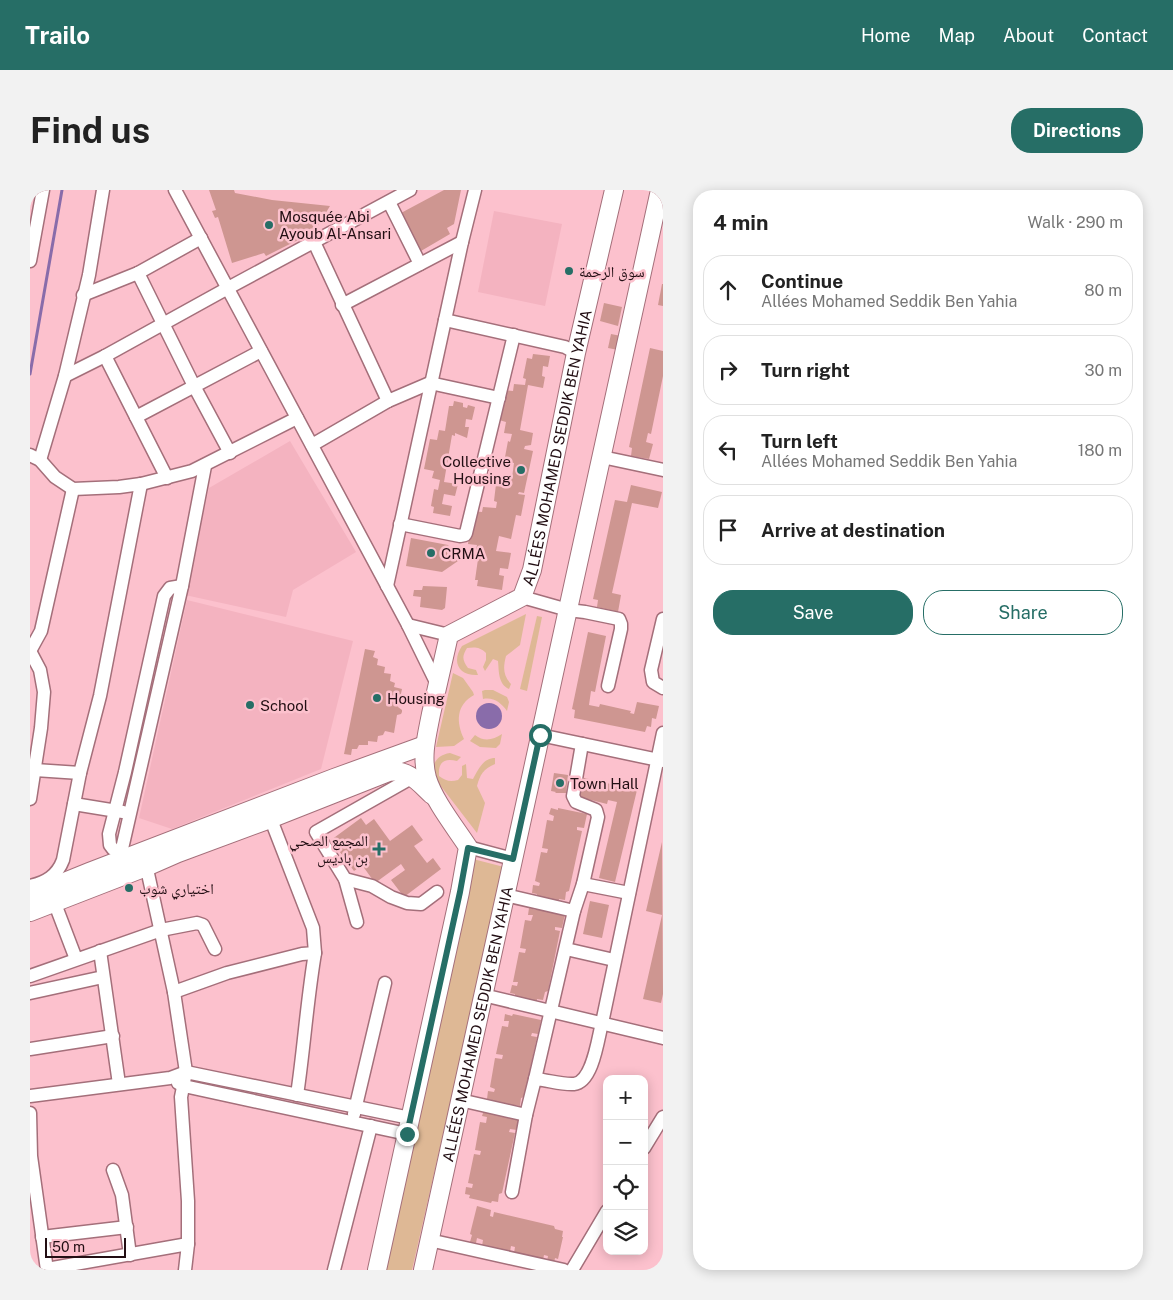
<!DOCTYPE html>
<meta charset="utf-8">
<style>
:root{--surface:#fff;--page:#f2f2f2;--text:#222;--muted:#767676;--line:#e0e0e0;--accent:#266e66}
body{margin:0;font-family:"Public Sans","Noto Naskh Arabic",sans-serif;background:var(--page);color:var(--text)}
.controls{position:absolute;right:15px;bottom:15px;display:grid;overflow:hidden;border-radius:10px;box-shadow:0 2px 12px #0003}
.controls button{width:45px;height:45px;display:grid;place-items:center;padding:0;border:0;border-bottom:1px solid var(--line);background:var(--surface);color:var(--text);font:25px sans-serif}
.scale{position:absolute;left:15px;bottom:12px;width:81px;box-sizing:border-box;padding-left:5px;border:2px solid #220e13;border-top:0;font-size:14px;line-height:18px;white-space:nowrap;color:#220e13;-webkit-text-stroke:4px #fcc1cd;paint-order:stroke}
.stop{position:absolute;width:15px;height:15px;margin:-11px;border:4px solid #266e66;border-radius:50%;background:#fff}
.stop.end{background:#266e66;border-color:#fff;box-shadow:0 1px 5px #0008}
.list{margin:0;padding:0;list-style:none}
h2{display:flex;justify-content:space-between;align-items:center;height:65px;margin:0;padding:0 20px;font-size:21px}
h2 small{font-size:16px;font-weight:400;color:var(--muted)}
.list li{display:grid;grid-template-columns:32px 1fr auto;gap:15px;align-items:center;box-sizing:border-box;height:70px;margin:0 10px 10px;padding:0 10px;border:1px solid var(--line);border-radius:20px}
.list b{display:block;font-size:19px;white-space:nowrap}
.list p{margin:0;font-size:16px;white-space:nowrap;color:var(--muted)}
.list em{font-size:16px;font-style:normal;color:var(--muted)}
.actions{display:flex;gap:10px;padding:15px 20px}
.actions a{flex:1;padding:11px 0;border:1px solid var(--accent);border-radius:20px;text-align:center;font-size:18px;color:var(--accent)}
.actions .main{background:var(--accent);color:#fff}
.icon{flex:none;width:28px;height:28px;fill:none;stroke:currentColor;stroke-width:2;stroke-linecap:round;stroke-linejoin:round}
.map{position:relative;flex:none;width:633px;height:1080px;overflow:hidden;border-radius:20px}
header{display:flex;align-items:center;gap:30px;box-sizing:border-box;height:70px;padding:0 25px;background:var(--accent);color:#fff}
header strong{font-size:24px}
nav{display:flex;gap:28px;margin-inline-start:auto;font-size:18px}
.intro{display:flex;align-items:center;justify-content:space-between;box-sizing:border-box;height:120px;padding:0 30px}
h1{margin:0;font-size:35px}
.button{padding:12px 22px;border-radius:20px;background:var(--accent);color:#fff;font-size:18px;font-weight:700}
main{display:flex;gap:30px;padding:0 30px}
aside{flex:1;background:var(--surface);border-radius:20px;box-shadow:0 2px 12px #0003}
.map>svg:first-child{display:block}
</style>
<header>
<strong>Trailo</strong>
<nav><a>Home</a><a>Map</a><a>About</a><a>Contact</a></nav>
</header>
<div class="intro"><h1>Find us</h1><a class="button">Directions</a></div>
<main>
<div class="map">
<svg width="633" height="1080" viewBox="0 0 633 1080">
<rect width="100%" height="100%" fill="#fcc1cd"/>
<g fill="#f4b3c0">
<polygon points="464,21 532,34 515,116 448,102"/>
<polygon points="260,251 326,362 263,400 256,427 155,405 179,298"/>
<polygon points="157,410 323,451 291,579 142,639 109,628"/>
</g>
<g fill="#deb895">
<path d="M496,424L490,455L476,466C473,478 473,485 481,494L479,499C468,494 469,481 468,471L463,469L455,481L453,477L456,470V463C450,457 445,457 437,458C432,466 432,470 438,478L446,480L448,485C429,486 421,472 432,456Z"/>
<polygon points="507,426 512,427 497,501 490,499"/>
<path d="M423,483L433,488L443,502L444,505C426,515 426,532 434,549L424,556L406,557Z"/>
<path d="M455,500H463L477,507L479,512L477,521C471,513 464,507 453,509L452,501Z"/>
<path d="M472,544L470,554L466,558L450,557L440,551L445,545C454,552 463,550 472,544Z"/>
<path d="M420,563L431,567L427,571C414,568 408,572 409,586C416,591 420,592 428,590L432,585V576L436,574L437,588L443,589C448,580 453,568 465,568V574C453,579 450,585 447,596L455,613L447,643L403,586C402,573 407,565 420,563Z"/>
<polygon points="443,669 474,677 382,1080 352,1080"/>
</g>
<circle fill="#896caa" cx="459" cy="526" r="13"/>
<g fill="none" stroke-linecap="round" stroke-linejoin="round">
<polyline stroke="#896caa" stroke-width="3" points="0,184 32,0"/>
</g>
<g fill="#ce9691">
<polygon points="179,0 204,0 205,3 242,10 300,16 284,42 236,66 234,63 202,73 188,27 185,28 182,21 186,20"/>
<polygon points="414,0 431,0 424,34 417,38 420,44 391,61 371,23"/>
<polygon points="632,94 633,94 633,116 628,115"/>
<polygon points="574,113 592,117 588,136 570,131"/>
<polygon points="581,144 591,146 588,160 578,158"/>
<polygon points="620,158 633,161 633,186 621,244 618,243 616,252 623,254 619,269 601,266 602,258 599,257"/>
<polygon points="503,164 520,166 518,177 513,176 512,186 515,187 513,198 498,195 490,240 503,243 501,255 495,256 494,259 503,261 494,303 489,302 488,304 495,305 491,326 486,325 481,349 469,346 466,361 481,363 478,379 470,378 469,385 474,386 472,400 447,396 448,390 445,390 448,369 452,369 452,365 445,365 447,355 438,354 443,321 452,322 453,317 466,318 467,312 464,311 466,294 472,292 473,286 482,288 484,273 478,272 479,268 475,267 478,251 480,252 482,244 474,243 476,232 469,230 474,200 483,201 484,194 495,195 496,189 493,188 497,168 502,169"/>
<polygon points="424,211 433,213 433,217 437,218 438,215 445,217 442,230 436,229 435,237 439,237 437,248 425,243 425,246 422,245 414,292 428,294 425,306 414,304 412,314 422,316 420,326 403,323 404,317 401,316 404,299 408,300 410,290 402,288 404,281 394,279 400,249 407,250 409,240 415,241 419,216 423,216"/>
<polygon points="601,295 632,302 628,318 602,313 582,403 591,405 588,422 567,417 568,410 563,409 585,310 597,312"/>
<polygon points="381,348 418,355 428,371 412,382 376,376"/>
<polygon points="393,396 417,397 415,418 412,420 390,417 391,407 383,406 384,400 392,400"/>
<polygon points="558,442 576,446 565,502 561,501 559,515 569,517 570,514 601,521 600,523 604,524 607,512 629,516 626,529 622,528 621,537 617,536 615,542 544,528 545,520 542,519"/>
<polygon points="335,459 345,461 343,467 348,469 347,475 355,477 354,483 361,484 360,491 365,493 364,497 372,499 368,517 372,520 372,522 371,524 367,525 364,543 355,541 353,545 348,546 347,552 338,551 338,555 329,555 327,559 322,559 321,565 314,564"/>
<polygon points="524,583 538,585 536,603 525,603 526,602 521,601"/>
<polygon points="550,587 607,600 585,692 569,688 587,612 578,610 577,614 545,606"/>
<polygon points="521,618 528,620 528,618 557,624 554,638 547,637 547,640 552,641 539,701 536,702 535,710 529,709 529,711 507,707 507,704 502,703 503,695 509,696 510,693 505,691 511,662 517,663 518,659 512,658 517,630 523,631 524,626 519,624"/>
<polygon points="331,628 336,635 344,629 360,651 382,635 393,650 384,656 397,673 403,668 411,679 374,707 361,690 375,680 371,674 345,693 332,675 324,681 301,650"/>
<polygon points="632,652 633,804 631,813 613,809 632,725 616,721"/>
<polygon points="560,711 579,715 572,748 553,744"/>
<polygon points="499,718 506,720 506,718 535,724 532,738 525,737 525,740 530,741 518,801 515,802 513,810 507,809 507,811 485,806 485,804 480,803 482,795 487,796 488,792 483,792 489,762 495,763 496,759 490,758 495,730 501,731 503,725 498,725"/>
<polygon points="475,824 482,826 483,824 511,830 508,844 502,843 501,846 507,847 494,907 491,908 490,916 484,915 483,917 461,913 462,910 457,909 458,901 464,902 465,899 460,897 465,868 472,869 473,865 466,864 472,836 478,837 479,831 474,831"/>
<polygon points="454,920 489,925 487,940 480,939 479,942 485,943 472,1003 469,1004 468,1012 462,1011 461,1013 439,1008 440,1005 435,1004 436,997 442,998 443,994 438,993 444,964 450,965 451,961 445,960 450,932 456,933 457,927 452,926"/>
<polygon points="447,1016 461,1020 460,1026 463,1027 464,1022 524,1036 525,1039 533,1041 532,1047 533,1047 528,1069 525,1068 524,1073 517,1071 518,1066 514,1065 513,1070 484,1063 485,1057 481,1056 480,1062 452,1056 453,1050 447,1048 446,1053 440,1052 442,1045 440,1044"/>
</g>
<g fill="none" stroke-linecap="round" stroke-linejoin="round">
<defs>
<g id="street">
<polyline points="145,0 378,435 407,494"/>
<polyline points="359,12 390,74"/>
<polyline points="284,52 358,211"/>
<polyline points="0,71 13,0"/>
<polyline points="108,83 164,196 200,263"/>
<polyline points="53,105 108,83 171,48"/>
<polyline points="312,115 432,52"/>
<polyline points="415,130 535,157 546,163"/>
<polyline points="35,186 75,166"/>
<polyline points="106,227 231,161"/>
<polyline points="282,255 358,211 400,193 469,208"/>
<polyline points="0,265 10,270 25,287 43,299 89,297 111,294 162,281 267,228"/>
<polyline points="572,267 633,280"/>
<polyline points="10,270 35,186 59,85 73,0"/>
<polyline points="137,288 75,166 198,98 380,0"/>
<polyline points="370,334 430,346 435,345 436,343 484,145"/>
<polyline points="357,396 432,52 445,0"/>
<polyline points="492,407 538,420 555,422 589,429 591,434 591,439 578,496"/>
<polyline points="633,429 621,480 623,492 633,498"/>
<polyline points="378,435 419,445"/>
<polyline points="0,461 11,441 43,299"/>
<polyline points="0,461 10,480 14,502 11,538 0,609"/>
<polyline points="510,545 633,571"/>
<polyline points="5,580 50,583"/>
<polyline points="383,587 286,642 315,689 342,696 361,707 377,713 391,714 407,702"/>
<polyline points="44,614 93,622"/>
<polyline points="438,657 483,669"/>
<polyline points="91,663 83,659 80,655 79,644 95,582 134,406 140,398 152,396"/>
<polyline points="115,670 144,802 156,882 151,907 158,1011 158,1054 155,1080"/>
<polyline points="94,675 91,663 152,396 175,276"/>
<polyline points="315,689 327,732"/>
<polyline points="553,694 599,703"/>
<path d="M0,696C16,692 27,686 33,670L50,583L70,506L111,294"/>
<polyline points="475,705 544,721"/>
<polyline points="22,706 46,769"/>
<polyline points="536,759 584,770"/>
<polyline points="70,761 89,894"/>
<polyline points="0,786 131,740 167,733 173,735 185,759"/>
<polyline points="144,802 197,783 272,764 285,763 283,738 238,622"/>
<polyline points="0,803 73,787"/>
<polyline points="453,805 633,848"/>
<polyline points="0,859 83,846"/>
<polyline points="505,889 544,721 553,694 568,627 566,620 546,612 543,606 552,554"/>
<polyline points="148,893 154,896 377,944"/>
<path d="M267,905C274,858 277,810 285,763"/>
<polyline points="0,906 140,888 156,882 380,928"/>
<polyline points="430,910 496,925"/>
<polyline points="0,923 1,966 17,1080"/>
<polyline points="324,924 355,793"/>
<polyline points="614,958 633,927"/>
<polyline points="83,980 92,1005 100,1065"/>
<path d="M482,1002L496,925L505,889C518,890 532,895 544,894C563,892 568,848 572,833L633,543"/>
<polyline points="12,1047 97,1037"/>
<polyline points="399,1050 534,1080"/>
<polyline points="17,1079 158,1054"/>
<polyline points="304,1080 341,936"/>
<polyline points="542,1080 577,1021"/>
</g>
<g id="secondary">
<polyline points="0,706 59,682 304,588 395,555"/>
<path d="M0,722L116,677L148,663L240,629L359,582C378,578 390,594 402,605"/>
<path id="s1" d="M347,1080L430,702L438,657C425,637 404,611 397,588C391,566 397,545 401,524C407,497 413,471 419,445L492,407L502,380L546,163L584,0"/>
<path id="s2" d="M393,1080L630,0"/>
</g>
</defs>
<use href="#street" stroke="#a46f7a" stroke-width="15"/>
<use href="#secondary" stroke="#a46f7a" stroke-width="20"/>
<use href="#street" stroke="#fff" stroke-width="12"/>
<use href="#secondary" stroke="#fff" stroke-width="18"/>
</g>
<g fill="none" stroke-linecap="round" stroke-linejoin="round">
<polyline stroke="#266e66" stroke-width="6" points="377,944 430,702 438,658 483,669 510,545"/>
</g>
<g fill="#266e66" stroke="#fcc1cd" stroke-width="2">
<circle cx="239" cy="35" r="5"/>
<circle cx="539" cy="81" r="5"/>
<circle cx="491" cy="280" r="5"/>
<circle cx="401" cy="363" r="5"/>
<circle cx="347" cy="508" r="5"/>
<circle cx="220" cy="515" r="5"/>
<circle cx="530" cy="593" r="5"/>
<path d="M346.5 651.5h5v5h5v5h-5v5h-5v-5h-5v-5h5z"/>
<circle cx="99" cy="698" r="5"/>
</g>
<g text-anchor="middle" dominant-baseline="central" stroke-width="5" stroke-linejoin="round" paint-order="stroke">
<g font-size="15" fill="#220e13" stroke="#fcc1cd" text-anchor="start">
<text x="249" y="26">Mosquée Abi<tspan x="249" dy="17">Ayoub Al-Ansari</tspan></text>
<text x="549" y="81">سوق الرحمة</text>
<text x="481" y="271" text-anchor="end">Collective<tspan x="481" dy="17">Housing</tspan></text>
<text x="411" y="363">CRMA</text>
<text x="357" y="508">Housing</text>
<text x="230" y="515">School</text>
<text x="540" y="593">Town Hall</text>
<text x="338" y="650" text-anchor="end">المجمع الصحي<tspan x="338" dy="17">بن باديس</tspan></text>
<text x="109" y="698">اختياري شوب</text>
</g>
<g font-size="15" fill="#220e13" stroke="#fcc1cd">
<text stroke="none"><textPath href="#s1" startOffset="895">ALLÉES MOHAMED SEDDIK BEN YAHIA</textPath></text>
<text stroke="none"><textPath href="#s2" startOffset="252">ALLÉES MOHAMED SEDDIK BEN YAHIA</textPath></text>
</g>
</g>
</svg>
<div class="controls">
<button>+</button>
<button>−</button>
<button><svg class="icon" aria-label="locate" viewBox="0 0 24 24"><circle cx="12" cy="12" r="6"/><path d="M12 2v4M12 18v4M2 12h4M18 12h4"/></svg></button>
<button><svg class="icon" aria-label="layers" viewBox="0 0 24 24"><path d="M12 4l9 5-9 5-9-5zM3 14l9 5 9-5"/></svg></button>
</div>
<div class="scale">50 m</div>
<div class="stop" style="left:510px;top:545px"></div>
<div class="stop end" style="left:377px;top:944px"></div>
</div>
<aside>
<h2>4 min<small>Walk · 290 m</small></h2>
<ul class="list">
<li><svg class="icon" aria-label="ahead" viewBox="0 0 24 24"><path d="M12 20V5M6 11l6-6 6 6"/></svg><div><b>Continue</b><p>Allées Mohamed Seddik Ben Yahia</p></div><em>80 m</em></li>
<li><svg class="icon" aria-label="right" viewBox="0 0 24 24"><path d="M7 20v-9h11M14 6l5 5-5 5"/></svg><div><b>Turn right</b></div><em>30 m</em></li>
<li><svg class="icon" aria-label="left" viewBox="0 0 24 24"><path d="M17 20v-9H6M10 6l-5 5 5 5"/></svg><div><b>Turn left</b><p>Allées Mohamed Seddik Ben Yahia</p></div><em>180 m</em></li>
<li><svg class="icon" aria-label="arrive" viewBox="0 0 24 24"><path d="M6 21V4h12l-3 4 3 4H6"/></svg><div><b>Arrive at destination</b></div></li>
</ul>
<div class="actions"><a class="main">Save</a><a>Share</a></div>
</aside>
</main>
